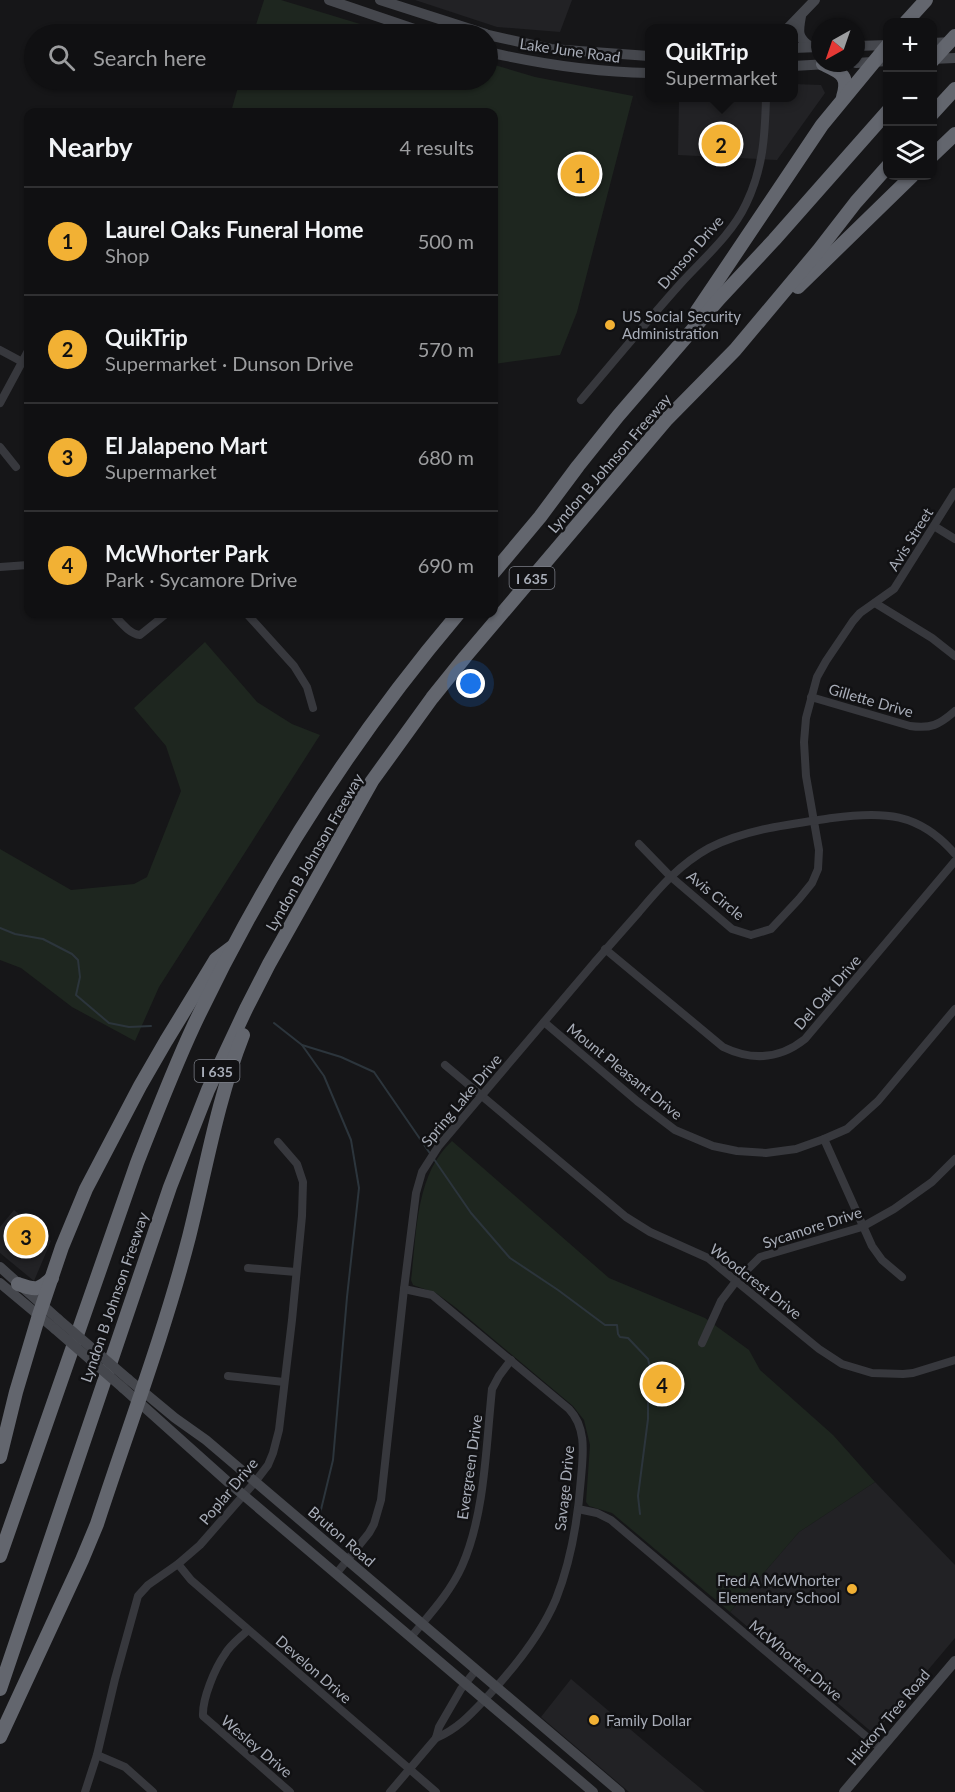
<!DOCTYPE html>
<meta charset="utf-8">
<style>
:root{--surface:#101012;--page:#19191b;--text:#f1f3f6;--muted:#9c9d9f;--line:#303032;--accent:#f2b134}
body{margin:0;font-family:Lato,sans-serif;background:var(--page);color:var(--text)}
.controls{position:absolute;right:18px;top:18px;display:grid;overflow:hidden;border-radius:12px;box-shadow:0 2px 4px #0004}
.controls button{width:54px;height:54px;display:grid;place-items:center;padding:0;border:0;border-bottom:2px solid var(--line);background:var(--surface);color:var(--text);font:30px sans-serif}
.compass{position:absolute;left:811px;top:18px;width:54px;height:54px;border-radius:50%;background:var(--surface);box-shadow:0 2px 4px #0004;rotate:220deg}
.you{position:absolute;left:471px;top:684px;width:21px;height:21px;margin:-15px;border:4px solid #fff;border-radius:50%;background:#1a73e8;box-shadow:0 0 0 9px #1a73e833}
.badge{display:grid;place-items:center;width:39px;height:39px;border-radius:50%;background:var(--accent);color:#111;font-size:20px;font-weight:700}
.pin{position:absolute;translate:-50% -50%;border:3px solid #fff;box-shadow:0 2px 6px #0006}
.popup{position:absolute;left:645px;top:24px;width:153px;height:78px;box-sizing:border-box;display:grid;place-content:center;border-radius:12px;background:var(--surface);filter:drop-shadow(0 2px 4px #0005);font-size:20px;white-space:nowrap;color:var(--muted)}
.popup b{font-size:22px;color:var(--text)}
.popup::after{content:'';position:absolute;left:50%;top:100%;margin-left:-12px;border:12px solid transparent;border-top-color:var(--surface)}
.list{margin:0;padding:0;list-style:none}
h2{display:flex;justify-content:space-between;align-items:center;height:78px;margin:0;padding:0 24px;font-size:26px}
h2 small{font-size:20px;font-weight:400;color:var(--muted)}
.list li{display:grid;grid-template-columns:39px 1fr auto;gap:18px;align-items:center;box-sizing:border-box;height:108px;padding:0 24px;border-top:2px solid var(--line)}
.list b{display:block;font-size:22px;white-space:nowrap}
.list p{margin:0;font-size:20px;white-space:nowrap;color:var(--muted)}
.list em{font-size:20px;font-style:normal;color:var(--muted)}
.icon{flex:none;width:33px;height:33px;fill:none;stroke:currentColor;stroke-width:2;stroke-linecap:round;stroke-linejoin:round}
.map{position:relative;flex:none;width:955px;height:1792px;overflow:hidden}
.search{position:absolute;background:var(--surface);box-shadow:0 2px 4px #0004;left:24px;top:24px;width:474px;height:66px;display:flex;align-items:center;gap:15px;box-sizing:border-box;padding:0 21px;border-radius:33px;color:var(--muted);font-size:22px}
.panel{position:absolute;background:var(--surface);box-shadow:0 2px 4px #0004;left:24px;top:108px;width:474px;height:510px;border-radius:12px}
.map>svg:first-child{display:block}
</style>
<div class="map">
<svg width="955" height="1792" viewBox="0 0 955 1792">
<rect width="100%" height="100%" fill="#161618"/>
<g fill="#222225">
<polygon points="415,0 572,0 560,32 497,27"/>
<polygon points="793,84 821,85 825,93 777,160 678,155 679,98 793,98"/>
<polygon points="14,1210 51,1241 34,1281 0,1253 0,1227"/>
<polygon points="875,1482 955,1565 955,1638 874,1734 730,1612 799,1532"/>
<polygon points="571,1679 657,1752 705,1792 629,1792 541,1717"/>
</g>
<g fill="#1e261f">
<polygon points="264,0 281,0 393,34 253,34"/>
<polygon points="488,63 535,77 633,96 577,312 560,355 494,364 494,112 231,112 240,80 488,80"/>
<polygon points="205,642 257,702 292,724 320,735 159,987 135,1041 72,1007 21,968 0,960 0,849 71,890 134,884 147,877 181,791 166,746 134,708"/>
<path d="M452,1141L609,1278L705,1318L749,1350L760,1370L833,1435L875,1482L799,1532L730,1612L612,1513L589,1506L586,1502L590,1445L584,1420L573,1406L455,1307L436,1293L413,1285L411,1280C417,1233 415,1175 452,1141Z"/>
</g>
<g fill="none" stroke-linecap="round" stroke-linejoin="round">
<g stroke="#2c353c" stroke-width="2">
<polyline points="0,928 15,934 43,939 72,954 78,960 80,977 76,995 109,1023 129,1027 151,1026"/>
<polyline points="274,1023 302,1045 324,1076 351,1140 359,1188 347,1297 333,1460 318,1522"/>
<polyline points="302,1045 341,1057 374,1072 471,1213 510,1258 558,1290 605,1325 617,1325 618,1334 620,1337 628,1338 648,1359 651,1372 648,1395 648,1419 638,1496 640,1514"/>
</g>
<g stroke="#37383d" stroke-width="8">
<polyline points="0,350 28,365"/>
<path d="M581,400C614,361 647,321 682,282C704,258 732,234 746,204C763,169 765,136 766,98"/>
<polyline points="0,403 28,351"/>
<polyline points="0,447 16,467"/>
<polyline points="934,526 955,539"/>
<polyline points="0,567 28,565"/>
<polyline points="875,603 932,638 955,656"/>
<path d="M113,614C120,621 129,634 140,635L166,614"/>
<polyline points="247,614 294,666 307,687 313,708"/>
<path d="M811,697L910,726C931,729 939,725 955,711"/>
<polyline points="639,844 670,876 732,929 751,935 771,929 799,899 812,883 818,869 819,850 806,776 804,742 806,718 817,677 826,661 853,621 860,613 894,589 955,492"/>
<path d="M605,949L723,1047C752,1061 780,1059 805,1039L955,861"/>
<polyline points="544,1022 637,1101 675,1130 713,1146 737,1151 766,1153 796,1149 824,1139 847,1129 878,1101 955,1009"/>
<polyline points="445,1065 626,1217 650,1232 708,1258 819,1349 842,1364 872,1373 903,1374 913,1373 955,1360"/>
<polyline points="824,1139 872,1246 882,1260 902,1277"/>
<polyline points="248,1268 296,1272"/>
<path d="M404,1289L432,1295L569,1409C587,1428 583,1454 581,1478C578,1519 571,1561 556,1599C541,1635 515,1667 488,1696C472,1713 458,1729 436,1738"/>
<polyline points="702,1343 721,1301 737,1280 760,1257 862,1227 894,1209 932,1182 955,1159"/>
<polyline points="228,1376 284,1382"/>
<polyline points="578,1509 597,1513 611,1520 881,1749"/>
<polyline points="178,1564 191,1580 436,1792"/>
<path d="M336,1574L369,1533L374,1524L381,1500L404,1289L416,1193L422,1172L438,1147C490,1085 542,1024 594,963C609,946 624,929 639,912C660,887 680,864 709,848C746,829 791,824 832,818C883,811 919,812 955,854"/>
<path d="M248,1630C241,1637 230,1645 225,1654C215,1668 202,1699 203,1716L290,1792"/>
<path d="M411,1637C429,1615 450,1593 462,1566C485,1514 486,1446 492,1389L499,1376L511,1360"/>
<polyline points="97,1755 125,1767 153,1792"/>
<polyline points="85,1792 97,1755 115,1679 138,1596 148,1585 178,1564 200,1545 255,1482 268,1465 273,1453 279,1430 292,1320 302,1216 303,1182 297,1164 278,1142"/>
<polyline points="390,1792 436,1738 439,1727 461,1689 476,1670"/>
</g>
<g stroke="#45474d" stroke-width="10">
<polyline points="329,0 429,34"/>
<polyline points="380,0 486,34"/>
<path d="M801,16C798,32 797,38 811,47"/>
<polyline points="788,28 815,0"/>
<polyline points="488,35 551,49 649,56"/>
<polyline points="932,43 952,42"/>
<polyline points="856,46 888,45"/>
<polyline points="793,48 820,47"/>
<path d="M488,52C541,64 594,72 649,73"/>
<polyline points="932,59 955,58"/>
<polyline points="856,63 888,61"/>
<polyline points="793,66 846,63"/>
<polyline points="0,1267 58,1319"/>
<polyline points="0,1283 55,1329"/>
<polyline points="128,1379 175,1418 206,1440 620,1792"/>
<polyline points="123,1388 228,1482 593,1792"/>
<polyline points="844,1792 955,1661"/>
</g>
<g stroke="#63666e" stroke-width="14">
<polyline points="906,22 926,0"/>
<path d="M823,64C840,72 850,75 843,97"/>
<polyline points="932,114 955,89"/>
<polyline points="932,156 955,134"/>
<polyline points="798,287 912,176"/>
<polyline points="697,311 822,125 888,45"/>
<polyline points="494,572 540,517 578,466 618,416 719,299 774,240 888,111"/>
<path d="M18,1284C36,1290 38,1291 52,1278"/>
<polyline points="0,1457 16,1392 39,1315 62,1247 86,1189 140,1086 166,1041 216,959 232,947"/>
<path d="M0,1556L137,1163C155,1117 173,1070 194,1025C264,877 353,738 458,614"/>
<polyline points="0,1689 170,1187 208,1090 246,1009 269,964 372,781 432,698 465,657 667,419 735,350 818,251 856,202 888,166"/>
<path d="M0,1737L82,1560L97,1524C128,1429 164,1334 189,1237C206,1169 217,1101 243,1035"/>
</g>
<g stroke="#45474d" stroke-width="10">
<polyline points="58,1319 128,1379"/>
<polyline points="55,1329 123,1388"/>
</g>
<polyline stroke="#63666e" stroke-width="14" points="932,61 955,36"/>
</g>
<g fill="#f2b134" stroke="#111113" stroke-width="2">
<circle cx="610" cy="325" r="6"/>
<circle cx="852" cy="1589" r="6"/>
<circle cx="594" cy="1720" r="6"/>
</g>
<g text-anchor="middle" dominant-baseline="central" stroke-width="5" stroke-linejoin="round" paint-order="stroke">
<g fill="#111113" stroke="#7b7e86" stroke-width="1.5">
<rect x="509.5" y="567" width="45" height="22" rx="4.5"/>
<rect x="194.5" y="1060" width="45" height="22" rx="4.5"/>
</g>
<g font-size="14" font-weight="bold" fill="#a8adb8">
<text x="532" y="578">I 635</text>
<text x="217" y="1071">I 635</text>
</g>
<g font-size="15" fill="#a8adb8" stroke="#111113">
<text transform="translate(570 50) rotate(8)">Lake June Road</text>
<text transform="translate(690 252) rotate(-49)">Dunson Drive</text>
<text transform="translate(609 463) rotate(-49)">Lyndon B Johnson Freeway</text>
<text transform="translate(910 539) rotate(-58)">Avis Street</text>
<text transform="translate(871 700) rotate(16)">Gillette Drive</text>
<text transform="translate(314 852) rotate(-60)">Lyndon B Johnson Freeway</text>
<text transform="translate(716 895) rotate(39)">Avis Circle</text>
<text transform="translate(827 992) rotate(-49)">Del Oak Drive</text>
<text transform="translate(625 1071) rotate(39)">Mount Pleasant Drive</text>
<text transform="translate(461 1100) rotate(-50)">Spring Lake Drive</text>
<text transform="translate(812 1227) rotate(-18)">Sycamore Drive</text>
<text transform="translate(756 1281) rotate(38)">Woodcrest Drive</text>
<text transform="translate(114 1297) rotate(-71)">Lyndon B Johnson Freeway</text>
<text transform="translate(469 1467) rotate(-82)">Evergreen Drive</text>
<text transform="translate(564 1488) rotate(-84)">Savage Drive</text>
<text transform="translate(228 1491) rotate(-50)">Poplar Drive</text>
<text transform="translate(342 1536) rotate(41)">Bruton Road</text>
<text transform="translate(796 1660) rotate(40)">McWhorter Drive</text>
<text transform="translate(314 1669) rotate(41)">Develon Drive</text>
<text transform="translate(888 1717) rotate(-50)">Hickory Tree Road</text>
<text transform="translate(257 1746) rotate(40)">Wesley Drive</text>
</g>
<g font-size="15" fill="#a8adb8" stroke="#111113" text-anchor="start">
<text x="622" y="316">US Social Security<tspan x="622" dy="17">Administration</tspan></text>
<text x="840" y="1580" text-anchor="end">Fred A McWhorter<tspan x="840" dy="17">Elementary School</tspan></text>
<text x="606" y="1720">Family Dollar</text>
</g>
</g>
</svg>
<div class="controls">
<button>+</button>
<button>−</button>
<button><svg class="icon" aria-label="layers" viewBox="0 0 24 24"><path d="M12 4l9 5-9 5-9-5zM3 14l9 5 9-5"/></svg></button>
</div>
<svg class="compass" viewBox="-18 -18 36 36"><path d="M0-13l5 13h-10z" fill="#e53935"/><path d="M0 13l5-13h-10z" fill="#9c9d9f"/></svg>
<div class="you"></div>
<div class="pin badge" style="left:580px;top:174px">1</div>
<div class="pin badge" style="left:721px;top:144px">2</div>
<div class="popup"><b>QuikTrip</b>Supermarket</div>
<div class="pin badge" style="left:26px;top:1236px">3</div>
<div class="pin badge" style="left:662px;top:1384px">4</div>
<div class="search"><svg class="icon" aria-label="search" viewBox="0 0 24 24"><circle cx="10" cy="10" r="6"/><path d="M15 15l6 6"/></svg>Search here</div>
<section class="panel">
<h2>Nearby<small>4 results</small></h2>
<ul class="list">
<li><span class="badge">1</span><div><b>Laurel Oaks Funeral Home</b><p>Shop</p></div><em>500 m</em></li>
<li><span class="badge">2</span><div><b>QuikTrip</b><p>Supermarket · Dunson Drive</p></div><em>570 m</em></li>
<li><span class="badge">3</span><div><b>El Jalapeno Mart</b><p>Supermarket</p></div><em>680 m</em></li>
<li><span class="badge">4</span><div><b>McWhorter Park</b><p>Park · Sycamore Drive</p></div><em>690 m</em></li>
</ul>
</section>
</div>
